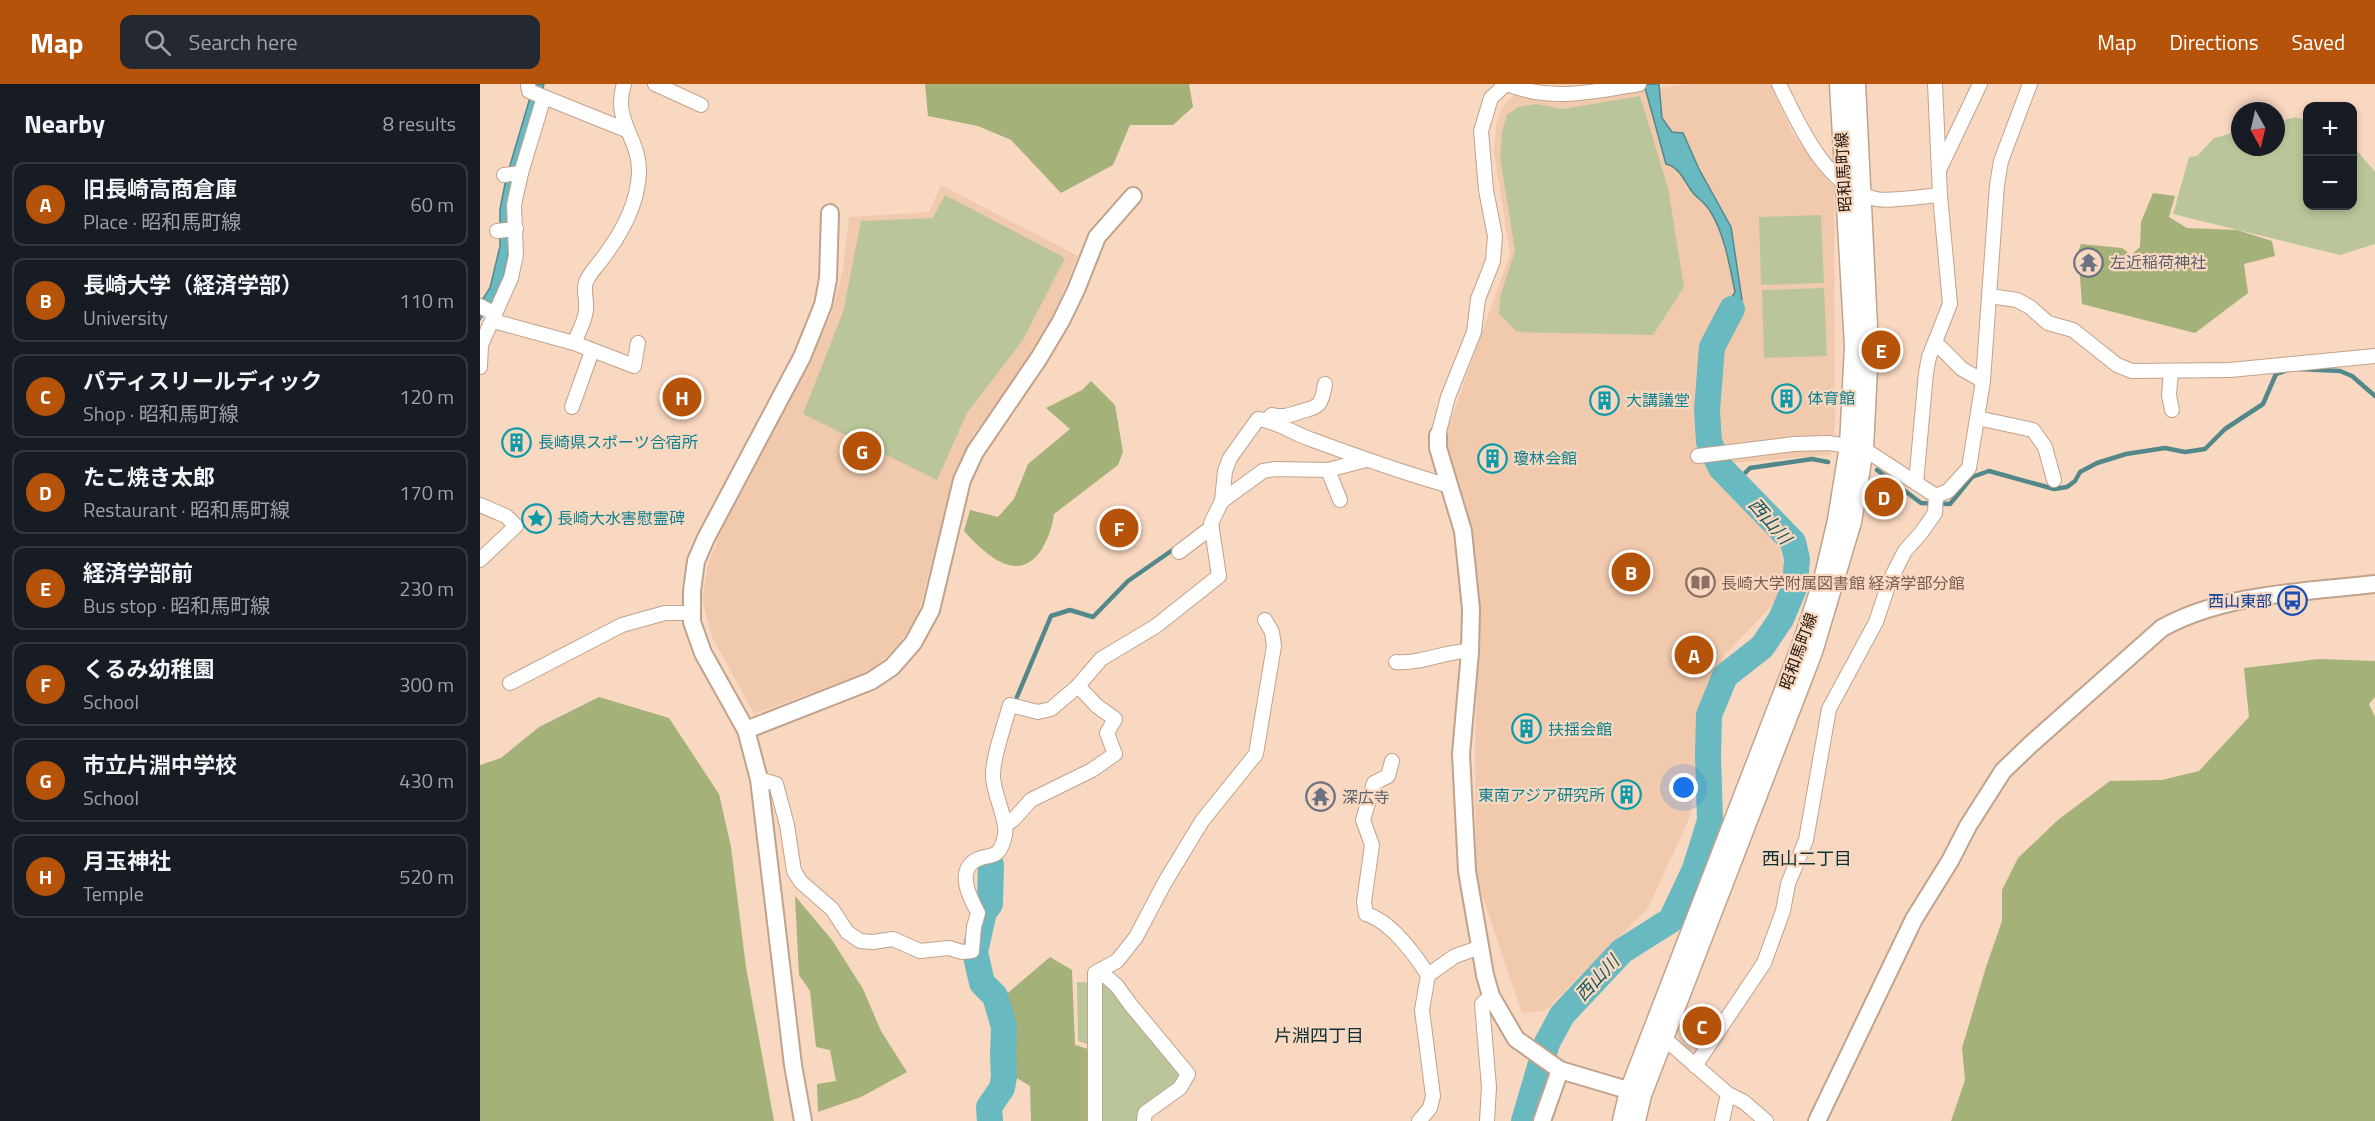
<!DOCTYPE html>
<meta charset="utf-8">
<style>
:root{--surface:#171b24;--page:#242831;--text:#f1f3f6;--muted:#9ea1a6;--line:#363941;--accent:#b45309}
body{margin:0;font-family:"Titillium Web","Noto Sans JP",sans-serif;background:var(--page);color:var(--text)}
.controls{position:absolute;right:18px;top:18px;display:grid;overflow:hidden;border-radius:12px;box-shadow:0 3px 9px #0003}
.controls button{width:54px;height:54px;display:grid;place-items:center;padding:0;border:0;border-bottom:2px solid var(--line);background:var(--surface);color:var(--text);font:30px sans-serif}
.compass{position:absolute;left:1751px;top:18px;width:54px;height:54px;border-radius:50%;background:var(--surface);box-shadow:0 3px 9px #0003;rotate:172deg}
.you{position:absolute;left:1204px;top:704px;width:21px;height:21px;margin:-15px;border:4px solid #fff;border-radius:50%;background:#1a73e8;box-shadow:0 0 0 9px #1a73e833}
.badge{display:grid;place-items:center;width:39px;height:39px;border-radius:50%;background:var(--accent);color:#fff;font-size:20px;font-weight:700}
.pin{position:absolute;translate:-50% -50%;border:3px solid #fff;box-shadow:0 2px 6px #0006}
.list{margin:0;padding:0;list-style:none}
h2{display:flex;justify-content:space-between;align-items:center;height:78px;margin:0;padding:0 24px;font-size:26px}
h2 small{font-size:20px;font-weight:400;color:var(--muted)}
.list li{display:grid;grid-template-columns:39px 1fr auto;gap:18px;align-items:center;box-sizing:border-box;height:84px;margin:0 12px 12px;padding:0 12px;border:2px solid var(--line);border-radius:12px}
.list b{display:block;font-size:22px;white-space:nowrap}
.list p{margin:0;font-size:20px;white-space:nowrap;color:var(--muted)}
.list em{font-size:20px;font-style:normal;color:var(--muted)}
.icon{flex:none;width:33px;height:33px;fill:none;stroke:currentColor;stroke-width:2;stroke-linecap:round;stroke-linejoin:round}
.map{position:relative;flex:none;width:1895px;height:1037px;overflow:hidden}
header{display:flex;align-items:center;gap:36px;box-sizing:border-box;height:84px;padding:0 30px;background:var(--accent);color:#fff}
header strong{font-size:28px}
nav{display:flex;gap:33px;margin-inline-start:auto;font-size:21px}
.search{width:420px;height:54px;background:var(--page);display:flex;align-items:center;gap:15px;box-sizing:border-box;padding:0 21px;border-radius:12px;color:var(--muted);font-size:22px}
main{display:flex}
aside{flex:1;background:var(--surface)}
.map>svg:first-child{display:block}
</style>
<header>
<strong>Map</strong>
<div class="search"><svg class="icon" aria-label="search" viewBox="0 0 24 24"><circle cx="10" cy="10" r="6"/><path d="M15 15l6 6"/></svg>Search here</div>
<nav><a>Map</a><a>Directions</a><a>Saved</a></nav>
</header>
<main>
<aside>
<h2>Nearby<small>8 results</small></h2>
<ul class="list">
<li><span class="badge">A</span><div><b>旧長崎高商倉庫</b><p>Place · 昭和馬町線</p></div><em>60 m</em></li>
<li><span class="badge">B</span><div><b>長崎大学（経済学部）</b><p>University</p></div><em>110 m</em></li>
<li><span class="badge">C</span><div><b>パティスリールディック</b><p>Shop · 昭和馬町線</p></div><em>120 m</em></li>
<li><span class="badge">D</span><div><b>たこ焼き太郎</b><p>Restaurant · 昭和馬町線</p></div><em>170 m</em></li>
<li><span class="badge">E</span><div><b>経済学部前</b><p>Bus stop · 昭和馬町線</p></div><em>230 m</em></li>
<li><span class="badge">F</span><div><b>くるみ幼稚園</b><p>School</p></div><em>300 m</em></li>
<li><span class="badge">G</span><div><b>市立片淵中学校</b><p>School</p></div><em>430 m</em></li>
<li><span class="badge">H</span><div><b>月玉神社</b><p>Temple</p></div><em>520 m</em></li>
</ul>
</aside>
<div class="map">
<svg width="1895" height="1037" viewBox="0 0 1895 1037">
<rect width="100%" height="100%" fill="#f9d8c1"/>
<g fill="#f1caae">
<polygon points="1206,0 1290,0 1313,50 1354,103 1355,342 1351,371 1229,381 1300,462 1306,496 1301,512 1245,571 1224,617 1210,733 1168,824 1065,927 1042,929 996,793 995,663 1000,521 986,420 972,384 968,365 968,344 1030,170 1014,68 1016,40 1021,25 1034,11 1078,19"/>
<polygon points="461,101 598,172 564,253 494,350 476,385 437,534 414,566 391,587 274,630 232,553 222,515 228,480 248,431 352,229 363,185 369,133 449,128"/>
</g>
<g fill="#bac699">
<polygon points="1160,12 1188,104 1204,203 1173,251 1037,248 1019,230 1020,213 1035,167 1020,73 1022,48 1027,31 1038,23 1056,20 1083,25"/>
<polygon points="1816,33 1827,37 1828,122 1872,122 1873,62 1895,88 1895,160 1860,171 1693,130 1709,73 1717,72 1734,54 1760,47 1760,63 1796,63 1796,38"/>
<polygon points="465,111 585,174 543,256 487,329 457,396 323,330 363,228 381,137 453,134"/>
<polygon points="1341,131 1344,199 1281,201 1279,133"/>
<polygon points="1344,204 1347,272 1284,274 1282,206"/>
<polygon points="597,898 624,899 638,912 646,927 702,989 698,1000 659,1037 620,1037 622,965 598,957"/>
</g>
<g fill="#a4b178">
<polygon points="445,0 709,0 713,23 693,41 650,41 633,81 581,109 531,56 498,42 448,32"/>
<polygon points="1673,109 1695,112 1689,133 1707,144 1757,146 1792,157 1795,172 1764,180 1768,209 1715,249 1602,220 1598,168 1601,160 1642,164 1651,171 1660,163 1661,138"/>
<path d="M611,297L635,321L643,368L638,381L574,430C572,444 569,452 562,465C538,502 505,470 484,447L490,426L518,433L534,415L548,380L590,345L566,324L602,306Z"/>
<polygon points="1838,575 1895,577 1895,613 1889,620 1895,633 1895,1037 1471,1037 1485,996 1482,964 1506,883 1522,837 1522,806 1538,774 1579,735 1630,697 1682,696 1719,687 1769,633 1764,584"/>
<polygon points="119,613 189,634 239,710 251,763 266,883 294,1037 0,1037 0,681 21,674 59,643"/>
<polygon points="315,812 352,856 383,905 401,947 427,988 381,1013 338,1028 337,1000 356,997 350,966 336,963 330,907 319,891"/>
<polygon points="570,873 592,886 595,961 608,965 607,1037 551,1037 550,1002 527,988 530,934 522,914"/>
</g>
<g fill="#69b9c1" stroke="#53888b" stroke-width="1.5">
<polygon points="54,0 64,0 56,31 24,192 19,208 0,236 0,219 10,204 20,162 20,125 26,95"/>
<path d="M1164,0H1179L1182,34L1192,48L1203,49L1219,85L1251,143L1262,216L1243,256L1230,253L1236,237L1255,208C1250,183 1244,148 1230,127C1225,118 1216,114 1211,106C1204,96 1199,83 1186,80Z"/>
</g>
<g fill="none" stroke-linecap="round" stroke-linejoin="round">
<g stroke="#53888b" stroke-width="4.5">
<polyline points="1819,285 1860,287 1872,292 1895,312"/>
<polyline points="1397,386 1441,419 1470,420 1492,393 1509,387 1574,405 1587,403 1595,397 1600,388 1617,379 1646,370 1685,364 1705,368 1725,365 1745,345 1783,320 1796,290 1808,286"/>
<polyline points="1255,399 1270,384 1332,375 1348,378"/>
<polyline points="537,613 571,532 590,526 613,533 648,497 694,465"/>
</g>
<g stroke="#69b9c1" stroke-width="26">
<polyline points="510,1037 509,1023 522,1004 524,993 523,970 524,943 515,912 502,899 495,868 504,828 510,820 511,781"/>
<polyline points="1044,1037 1067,959 1082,931 1142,867 1191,836 1215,785 1230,737 1228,672 1229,631 1245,592 1282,563 1301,535 1315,502 1317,475 1313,458 1241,384 1229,358 1227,326 1232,263 1252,225"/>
</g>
<defs>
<g id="minor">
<polyline points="48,0 49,7 146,46"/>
<polyline points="175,0 221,21"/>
<path d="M1027,0C1072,18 1112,8 1159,0"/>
<path d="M1299,0C1319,41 1346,104 1396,115C1411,118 1444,112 1460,111"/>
<polyline points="1460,84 1500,0"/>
<polyline points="24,91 41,89"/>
<polyline points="17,147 36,145"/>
<polyline points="1510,212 1537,216 1550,223 1568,239 1593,246 1637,281 1652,287 1750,286 1895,272"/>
<polyline points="0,222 15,230"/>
<polyline points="13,237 94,259 154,282 158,259"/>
<path d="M94,259C98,249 106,236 106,225C107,216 103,206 106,198C110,188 119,180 125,171C143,147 158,119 159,88C160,54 132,37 144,0"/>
<polyline points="1456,259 1482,285 1503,297"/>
<polyline points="0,283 1,261 31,194 36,171 34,121 41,89 64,13"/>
<polyline points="1691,288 1689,311 1692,326"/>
<polyline points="92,323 112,267"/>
<polyline points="1497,334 1553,346 1565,363 1574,396"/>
<path d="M787,336L792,331C802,333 807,332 816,329C837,322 841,326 845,300"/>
<polyline points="958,351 968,313 994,248 998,215 1013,177 1015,152 1006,106 1001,47 1011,14 1026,0"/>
<polyline points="1218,372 1314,360 1348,359 1369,362 1384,365 1456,412 1468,407 1489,384 1503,297 1517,101 1521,77 1550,0"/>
<polyline points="848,386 860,416"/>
<polyline points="1436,399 1446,289 1449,273 1470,220 1460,111 1455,0"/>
<polyline points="742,417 783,387 795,385 848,386 886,376"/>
<polyline points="0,421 26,432 36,442 0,476"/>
<polyline points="699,468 732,443"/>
<path d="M916,578C942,580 964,567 990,567"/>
<polyline points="30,599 142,541 185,529 211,529"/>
<path d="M912,677L908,692L894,699L883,736L892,761L884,818L886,830C910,837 934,869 948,891L942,926L953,1012L950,1024L939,1037"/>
<path d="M279,695L296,700L307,741L314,787L321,798L352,825L367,848L380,857L393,858L413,855L440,867L469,864L482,868L492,867L494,843L498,829C491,815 477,791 493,778C508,767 519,780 525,751C528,738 514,711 513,693C512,674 525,640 530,621L558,628L571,625L598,602L621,575L676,542L739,492L731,439L742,417L745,387L750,374L778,335C796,337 813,349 830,355C876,372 923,389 970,402"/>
<polyline points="527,740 533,736 551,716 612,686 635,670 627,649 635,635 617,622 598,602"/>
<polyline points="620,887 637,902 650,920 708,990 700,1004 665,1029 664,1037"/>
<polyline points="948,891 975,872 1001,863"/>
<polyline points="1177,951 1184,954 1248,1010 1242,1037"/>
<polyline points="1215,982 1284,879 1303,827 1308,800 1326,756 1349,625 1396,538 1410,496 1425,467 1441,449 1455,429 1456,412"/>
<polyline points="1248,1010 1264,1018 1286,1037"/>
<polyline points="615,1037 615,889 637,877 656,853 685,798 722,737 776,670 794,562 792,548 785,536"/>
<polyline points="1007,1037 1009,1003 1002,920 1011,912"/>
</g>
<g id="tertiary">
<polyline points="958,351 958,364 983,447 991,525 990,568 981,670 987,787 1005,891 1011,912 1036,955 1080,986 1161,1010"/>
<polyline points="266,646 391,597 412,583 433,559 451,526 482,396 495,368 559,274 581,237 596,206 617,153 653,112"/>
<polyline points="323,1037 313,981 279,695 266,646 223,569 212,538 212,507 216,477 226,454 322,273 343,221 348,195 350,129"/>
<polyline points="1062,1037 1080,986"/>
<path d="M1337,1037L1434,835L1470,777L1488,742L1523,687L1550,661L1682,544C1745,509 1825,508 1895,500"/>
</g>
<g id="secondary">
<polyline points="1142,1037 1149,1007 1321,562 1343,496 1357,436 1369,362 1374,262 1359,0"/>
<polyline points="1156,1037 1162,1011 1333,568 1372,438 1384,365 1389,263 1376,0"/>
</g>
</defs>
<use href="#minor" stroke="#c1a28c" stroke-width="16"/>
<use href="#tertiary" stroke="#c1a28c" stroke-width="20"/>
<use href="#secondary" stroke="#c1a28c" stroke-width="21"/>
<use href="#minor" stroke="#fff" stroke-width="14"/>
<use href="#tertiary" stroke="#fff" stroke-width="16"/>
<use href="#secondary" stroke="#fff" stroke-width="18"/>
</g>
<defs>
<symbol id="temple-ring" viewBox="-11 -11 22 22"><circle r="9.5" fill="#f9d8c1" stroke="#6b7280" stroke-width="1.5"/><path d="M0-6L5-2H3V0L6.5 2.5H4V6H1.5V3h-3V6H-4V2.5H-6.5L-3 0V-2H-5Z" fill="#6b7280"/></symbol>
<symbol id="building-ring" viewBox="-11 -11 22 22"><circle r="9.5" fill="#f9d8c1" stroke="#0f9aa8" stroke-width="1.5"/><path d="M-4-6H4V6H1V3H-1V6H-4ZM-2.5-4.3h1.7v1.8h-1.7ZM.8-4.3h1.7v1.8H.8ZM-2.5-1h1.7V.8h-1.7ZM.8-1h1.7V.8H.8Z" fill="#0f9aa8"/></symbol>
<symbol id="sight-ring" viewBox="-11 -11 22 22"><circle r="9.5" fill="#f9d8c1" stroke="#0f9aa8" stroke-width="1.5"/><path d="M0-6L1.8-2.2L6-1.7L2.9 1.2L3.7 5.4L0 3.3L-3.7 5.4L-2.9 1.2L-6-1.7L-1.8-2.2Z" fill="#0f9aa8"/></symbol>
<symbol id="library-ring" viewBox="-11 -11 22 22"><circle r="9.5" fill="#f9d8c1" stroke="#8d6e63" stroke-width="1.5"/><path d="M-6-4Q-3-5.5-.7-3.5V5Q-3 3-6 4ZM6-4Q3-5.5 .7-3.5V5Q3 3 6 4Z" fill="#8d6e63"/></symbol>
<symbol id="bus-ring" viewBox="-11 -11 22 22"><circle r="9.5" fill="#f9d8c1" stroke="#1a4fb4" stroke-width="1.5"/><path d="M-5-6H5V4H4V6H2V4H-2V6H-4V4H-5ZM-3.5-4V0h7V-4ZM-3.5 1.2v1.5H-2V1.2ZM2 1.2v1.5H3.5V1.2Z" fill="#1a4fb4"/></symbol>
</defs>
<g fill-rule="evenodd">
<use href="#temple-ring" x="1592" y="162" width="33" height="33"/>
<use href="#building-ring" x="1290" y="298" width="33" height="33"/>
<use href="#building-ring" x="1108" y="300" width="33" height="33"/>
<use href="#building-ring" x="20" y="342" width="33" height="33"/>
<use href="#building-ring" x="996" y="358" width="33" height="33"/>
<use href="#sight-ring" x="40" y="418" width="33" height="33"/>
<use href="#library-ring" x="1204" y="482" width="33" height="33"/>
<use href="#bus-ring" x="1796" y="500" width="33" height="33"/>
<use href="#building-ring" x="1030" y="628" width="33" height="33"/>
<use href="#building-ring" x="1130" y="694" width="33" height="33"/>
<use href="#temple-ring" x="824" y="696" width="33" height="33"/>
</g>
<g text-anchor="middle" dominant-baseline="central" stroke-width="4.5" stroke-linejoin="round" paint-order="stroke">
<g font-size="16" fill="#21160d" stroke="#f9d8c1">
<text transform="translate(1363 88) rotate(-93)">昭和馬町線</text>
<text transform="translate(1318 567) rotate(-70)">昭和馬町線</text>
</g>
<g font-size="16" fill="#5b616d" stroke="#f9d8c1" text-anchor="start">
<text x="1630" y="178">左近稲荷神社</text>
<text x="862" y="713">深広寺</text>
</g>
<g font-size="16" fill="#0d838f" stroke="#f9d8c1" text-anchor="start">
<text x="1327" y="314">体育館</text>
<text x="1146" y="316">大講議堂</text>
<text x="58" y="358">長崎県スポーツ合宿所</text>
<text x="1033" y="374">瓊林会館</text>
<text x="77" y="434">長崎大水害慰霊碑</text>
<text x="1068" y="645">扶揺会館</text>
<text x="1125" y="711" text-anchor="end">東南アジア研究所</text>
</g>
<g font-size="16" fill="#785e54" stroke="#f9d8c1" text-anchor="start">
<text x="1241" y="499">長崎大学附属図書館 経済学部分館</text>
</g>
<g font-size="16" fill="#164399" stroke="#f9d8c1" text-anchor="end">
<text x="1792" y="517">西山東部</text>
</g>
<g font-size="18" font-style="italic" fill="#175b61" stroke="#f9d8c1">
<text transform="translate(1290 437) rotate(49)">西山川</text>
<text transform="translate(1117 894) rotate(-47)">西山川</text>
</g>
<g font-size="18" fill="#0d2f35" stroke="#f9d8c1">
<text x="1327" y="774">西山二丁目</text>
<text x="839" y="951">片淵四丁目</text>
</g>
</g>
</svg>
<div class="controls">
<button>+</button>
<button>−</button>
</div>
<svg class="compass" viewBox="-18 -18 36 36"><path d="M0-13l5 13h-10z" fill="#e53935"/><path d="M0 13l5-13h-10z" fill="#9ea1a6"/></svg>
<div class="you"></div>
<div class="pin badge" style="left:1214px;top:571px">A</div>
<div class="pin badge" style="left:1151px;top:488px">B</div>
<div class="pin badge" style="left:1222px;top:942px">C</div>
<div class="pin badge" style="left:1404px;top:413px">D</div>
<div class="pin badge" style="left:1401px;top:266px">E</div>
<div class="pin badge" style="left:639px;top:444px">F</div>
<div class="pin badge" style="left:382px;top:367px">G</div>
<div class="pin badge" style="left:202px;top:313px">H</div>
</div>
</main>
